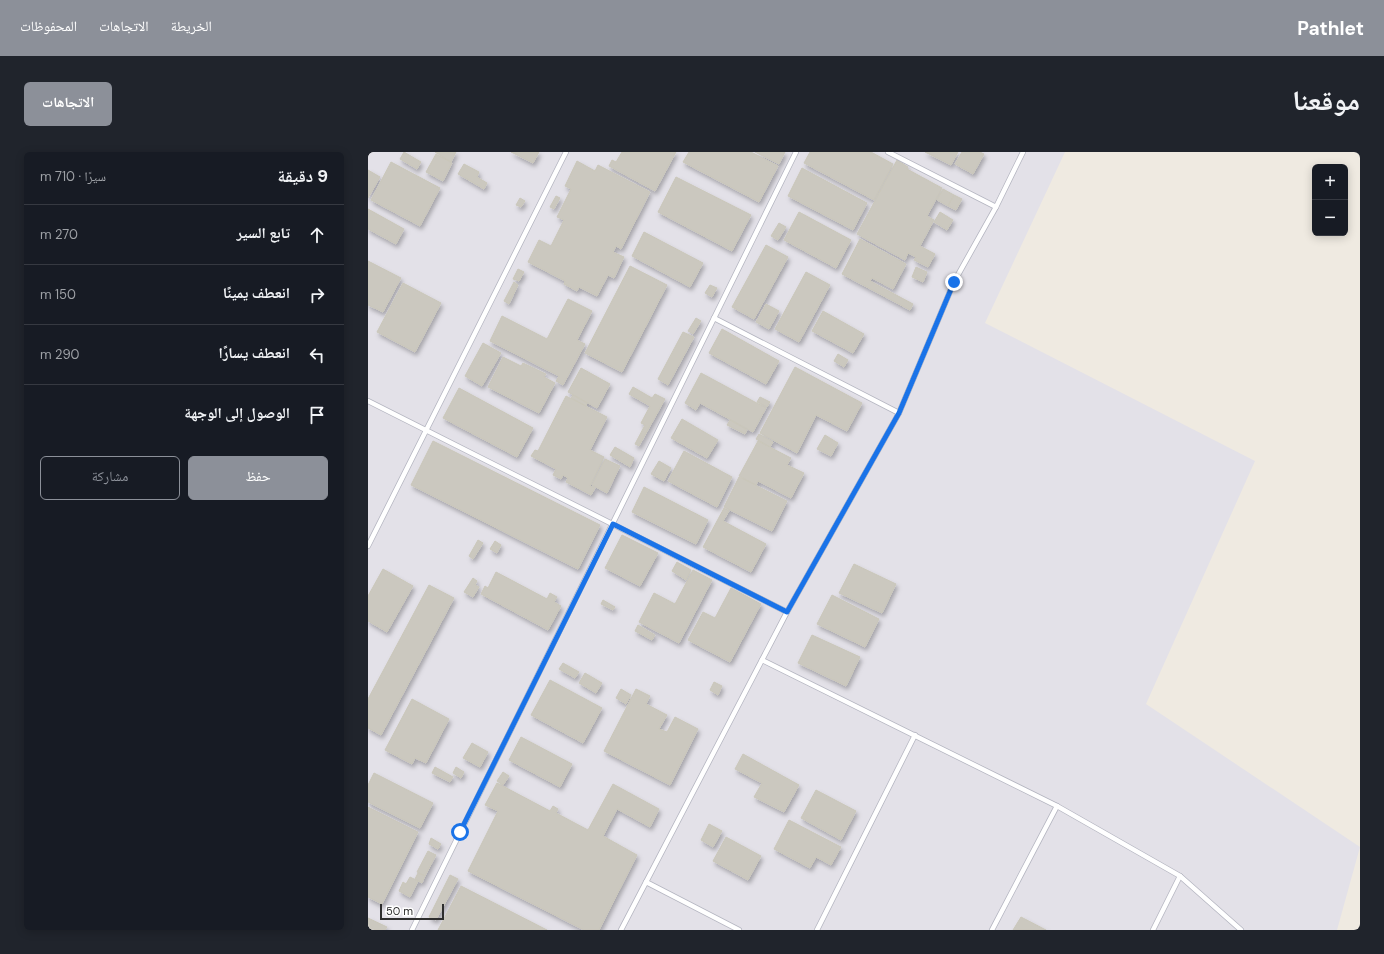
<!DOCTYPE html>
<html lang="ar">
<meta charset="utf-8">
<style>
:root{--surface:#171b24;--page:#20242c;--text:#f1f3f6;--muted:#9ea1a6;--line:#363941;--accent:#8c9099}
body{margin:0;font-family:"DM Sans","Noto Naskh Arabic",sans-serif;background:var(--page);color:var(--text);direction:rtl}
.controls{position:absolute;right:12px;top:12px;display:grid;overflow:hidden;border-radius:6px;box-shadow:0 2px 10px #0003}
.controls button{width:36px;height:36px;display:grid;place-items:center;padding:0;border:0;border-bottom:1px solid var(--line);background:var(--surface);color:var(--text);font:20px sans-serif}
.scale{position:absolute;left:12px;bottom:10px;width:64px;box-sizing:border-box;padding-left:4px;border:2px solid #2e2e2e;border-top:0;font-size:11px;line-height:14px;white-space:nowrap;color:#2e2e2e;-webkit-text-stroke:3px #fff;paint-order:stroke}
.stop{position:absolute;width:12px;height:12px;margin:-9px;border:3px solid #1a73e8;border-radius:50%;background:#fff}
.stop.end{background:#1a73e8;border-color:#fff;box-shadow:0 1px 4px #0008}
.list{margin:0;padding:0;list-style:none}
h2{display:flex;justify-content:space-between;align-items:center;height:52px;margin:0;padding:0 16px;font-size:17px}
h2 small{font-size:13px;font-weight:400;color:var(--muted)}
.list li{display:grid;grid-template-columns:26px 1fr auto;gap:12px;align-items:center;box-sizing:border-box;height:60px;padding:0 16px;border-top:1px solid var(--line)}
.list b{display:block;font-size:15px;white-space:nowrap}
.list em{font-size:13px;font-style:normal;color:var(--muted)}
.actions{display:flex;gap:8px;padding:12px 16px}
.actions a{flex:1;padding:9px 0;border:1px solid var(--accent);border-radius:6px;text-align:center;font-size:14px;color:var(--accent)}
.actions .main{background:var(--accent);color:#fff}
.icon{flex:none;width:22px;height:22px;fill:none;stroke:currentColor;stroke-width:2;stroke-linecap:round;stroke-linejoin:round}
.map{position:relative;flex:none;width:992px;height:778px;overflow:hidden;direction:ltr;border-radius:6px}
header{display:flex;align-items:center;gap:24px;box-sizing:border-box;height:56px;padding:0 20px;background:var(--accent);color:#fff}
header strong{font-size:19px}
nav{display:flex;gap:22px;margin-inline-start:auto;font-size:14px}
.intro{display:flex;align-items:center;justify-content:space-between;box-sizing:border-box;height:96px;padding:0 24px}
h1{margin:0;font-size:28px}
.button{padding:10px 18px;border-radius:6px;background:var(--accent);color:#fff;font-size:14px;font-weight:700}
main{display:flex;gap:24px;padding:0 24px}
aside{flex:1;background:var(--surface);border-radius:6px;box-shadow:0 2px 10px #0003}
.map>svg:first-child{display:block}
</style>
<header>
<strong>Pathlet</strong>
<nav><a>الخريطة</a><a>الاتجاهات</a><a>المحفوظات</a></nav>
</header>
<div class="intro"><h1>موقعنا</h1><a class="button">الاتجاهات</a></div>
<main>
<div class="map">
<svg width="992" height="778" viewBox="0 0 992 778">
<defs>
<filter id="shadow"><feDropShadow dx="2" dy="3.5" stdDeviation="2" flood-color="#0004"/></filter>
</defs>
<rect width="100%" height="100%" fill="#efeae1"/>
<polygon fill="#e3e1e8" points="0,0 697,0 617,171 887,309 778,552 992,695 969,778 0,778"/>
<g fill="#cbc8bf" stroke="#cac7ba" filter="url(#shadow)">
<polygon points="36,0 53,10 49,17 32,7"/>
<polygon points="67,0 88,0 83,10"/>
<polygon points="143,0 171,0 165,11"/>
<polygon points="254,0 308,0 287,39 241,14 244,8 248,10"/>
<polygon points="321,0 383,0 410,14 391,50 315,10"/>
<polygon points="387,0 417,0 411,12"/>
<polygon points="442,0 503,0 525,12 506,48 436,11"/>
<polygon points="557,0 590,0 583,13"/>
<polygon points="594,0 612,0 616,2 605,22 587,12"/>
<polygon points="68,2 84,11 75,29 58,20"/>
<polygon points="529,8 540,15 539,17 574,36 559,64 566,68 552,94 567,102 560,115 546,108 548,105 540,101 537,108 489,82"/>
<polygon points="209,9 227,19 230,13 282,40 253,97 248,94 245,100 256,105 246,126 240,123 229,144 211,135 209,139 196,132 197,129 160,110 171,88 183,94 196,68 189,65 203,37 197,34"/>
<polygon points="23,10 72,36 52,74 3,48"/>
<polygon points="96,12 111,20 109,25 119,31 116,37 90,22"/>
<polygon points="434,16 499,51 485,78 420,44"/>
<polygon points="0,18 12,25 0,46"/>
<polygon points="308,25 383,63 364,99 290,60"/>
<polygon points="575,37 586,43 580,54 569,48"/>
<polygon points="586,43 594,47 588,58 580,54"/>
<polygon points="188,44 192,46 186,57 182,55"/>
<polygon points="152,46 157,49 153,55 148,53"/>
<polygon points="0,57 36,77 28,92 0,77"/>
<polygon points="431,60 483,88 468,116 416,88"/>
<polygon points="572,60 585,68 579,78 566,70"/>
<polygon points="411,71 418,75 410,88 403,84"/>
<polygon points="276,80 335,111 322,135 264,104"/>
<polygon points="492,87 538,112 525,137 504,126 502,129 545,152 542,158 474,122"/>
<polygon points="398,93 420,105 386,167 364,155"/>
<polygon points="0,109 33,126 15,160 0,153"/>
<polygon points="262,114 299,133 254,220 217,201"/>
<polygon points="548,115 559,120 555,130 544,125"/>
<polygon points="150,117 156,120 151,129 145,127"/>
<polygon points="438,120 462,133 431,190 407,177"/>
<polygon points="146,130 150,133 141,152 136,149"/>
<polygon points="35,131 73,151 47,200 9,180"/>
<polygon points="342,133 349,136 344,145 337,141"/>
<polygon points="200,147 224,159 209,188 217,192 195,233 188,229 191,224 122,189 134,164 179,187"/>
<polygon points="398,152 411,159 401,177 388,170"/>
<polygon points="455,159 496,182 485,201 444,179"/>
<polygon points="328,166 333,169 325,182 320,179"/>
<polygon points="354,177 411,209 398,232 341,201"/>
<polygon points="315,180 326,185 300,233 290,227"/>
<polygon points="115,191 133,201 114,234 97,224"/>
<polygon points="470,202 480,208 476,215 466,209"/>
<polygon points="135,205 153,214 155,211 178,222 176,225 187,231 171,261 120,235"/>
<polygon points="427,215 494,251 479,279 448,263 429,301 392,281"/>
<polygon points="213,216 242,232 229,256 200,240"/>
<polygon points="333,221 398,256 385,280 332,251 328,258 317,251"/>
<polygon points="265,235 284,246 287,242 297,247 271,294 267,292 277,273 273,271 282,254 261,242"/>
<polygon points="91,236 165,276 149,305 75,266"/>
<polygon points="205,243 219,251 218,254 203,246"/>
<polygon points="198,244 239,265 222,298 236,305 222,334 227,336 223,343 198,330 200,326 195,323 193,327 185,323 188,317 163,304 167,298 170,299"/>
<polygon points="392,245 402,250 399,255 389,250"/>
<polygon points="314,267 350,288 339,306 303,286"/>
<polygon points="362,268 379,278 377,282 359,273"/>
<polygon points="391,282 405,290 402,295 388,287"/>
<polygon points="457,283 470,291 463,304 449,297"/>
<polygon points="65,289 232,373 210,417 43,333"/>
<polygon points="390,289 423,306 419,313 436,321 423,346 390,329 388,333 371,324"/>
<polygon points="247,295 266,306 262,315 242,303"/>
<polygon points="316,299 364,325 349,355 300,329"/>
<polygon points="237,307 252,314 239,341 224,333"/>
<polygon points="291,309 303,316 296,329 283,322"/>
<polygon points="371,325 419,349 404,379 356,355"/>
<polygon points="276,335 340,368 328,392 264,360"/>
<polygon points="356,356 361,359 355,369 398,392 383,420 335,395"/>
<polygon points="254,383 290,401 272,434 237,416"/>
<polygon points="110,388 115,391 105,407 101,404"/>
<polygon points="127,389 133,393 129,401 122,397"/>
<polygon points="309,410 323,418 318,428 304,419"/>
<polygon points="486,412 528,432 514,461 471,441"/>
<polygon points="15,417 45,434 19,480 0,469 0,444"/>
<polygon points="325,418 344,428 311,491 271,470 286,441 307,452"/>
<polygon points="128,420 179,447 182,441 189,445 186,450 193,454 180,478 113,442 117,434 120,436"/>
<polygon points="105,426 109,429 107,433 111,435 105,445 96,440"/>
<polygon points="61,433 86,446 13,583 0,576 0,547"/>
<polygon points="363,436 393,452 362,510 320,488 335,460 347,466"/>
<polygon points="464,443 511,467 497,495 449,472"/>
<polygon points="235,448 247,455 245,458 233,452"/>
<polygon points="270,473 287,483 284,488 267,479"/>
<polygon points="444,483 492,505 478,534 430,511"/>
<polygon points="195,511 211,520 207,526 191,517"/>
<polygon points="217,521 234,531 228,541 211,531"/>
<polygon points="182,528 234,556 215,591 163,563"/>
<polygon points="346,530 354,534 350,543 342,538"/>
<polygon points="253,537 263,543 258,552 248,546"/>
<polygon points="268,537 282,544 278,552 299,563 291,577 299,580 307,565 330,577 302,633 236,599"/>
<polygon points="44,547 81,567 58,611 47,606 44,612 17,598"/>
<polygon points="153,585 204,612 192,635 141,608"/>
<polygon points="104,591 120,600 112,615 95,606"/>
<polygon points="375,602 431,633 416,660 386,645 394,631 367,617"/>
<polygon points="67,615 85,625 82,630 64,621"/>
<polygon points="88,615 96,620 93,626 85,621"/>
<polygon points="135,620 141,624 135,633 129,629"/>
<polygon points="6,621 65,651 52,676 0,650 0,633"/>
<polygon points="129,631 182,659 185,654 190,657 188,661 220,678 245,632 291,657 282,675 249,657 235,684 269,703 231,778 216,778 100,719 130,659 117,653"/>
<polygon points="448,638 488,659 473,688 433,666"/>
<polygon points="0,655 50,680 14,752 0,745"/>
<polygon points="421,668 473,695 463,713 448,705 442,716 406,697"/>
<polygon points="341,672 354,679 345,695 333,688"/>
<polygon points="358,685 393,704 380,728 345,709"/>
<polygon points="63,686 73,692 70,697 61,692"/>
<polygon points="60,699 68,703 57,724 49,720"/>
<polygon points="50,721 57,724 54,731 47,727"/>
<polygon points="82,723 90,727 68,768 61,765"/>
<polygon points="42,725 50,729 42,745 31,739 35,730 38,732"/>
<polygon points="93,734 179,778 70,778"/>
<polygon points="653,765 678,778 645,778"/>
<polygon points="0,766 19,775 17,778 0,778"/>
</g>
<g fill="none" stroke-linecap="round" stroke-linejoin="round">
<defs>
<g id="lane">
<polyline points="520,0 628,55"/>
<polyline points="346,166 531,261"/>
<polyline points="0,249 419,460"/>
<polyline points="0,394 198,0"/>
<polyline points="394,508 689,654 812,724 873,778"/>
<polyline points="278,730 371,778"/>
<polyline points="44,778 428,0"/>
<polyline points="253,778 419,460 531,261 586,130 628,55 655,0"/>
<polyline points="449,778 547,583"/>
<polyline points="624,778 689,654"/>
<polyline points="785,778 812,724"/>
</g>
</defs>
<use href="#lane" stroke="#b4b5c0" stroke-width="6"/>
<use href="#lane" stroke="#fff" stroke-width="4.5"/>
</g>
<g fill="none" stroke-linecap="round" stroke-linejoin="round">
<polyline stroke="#1a73e8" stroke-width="5" points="92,680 245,372 419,460 531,261 586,130"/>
</g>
</svg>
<div class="controls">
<button>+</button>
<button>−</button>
</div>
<div class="scale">50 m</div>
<div class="stop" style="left:92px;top:680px"></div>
<div class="stop end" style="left:586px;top:130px"></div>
</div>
<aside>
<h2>9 دقيقة<small>سيرًا · 710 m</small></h2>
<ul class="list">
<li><svg class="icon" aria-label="ahead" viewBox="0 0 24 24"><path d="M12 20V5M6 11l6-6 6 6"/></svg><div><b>تابع السير</b></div><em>270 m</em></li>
<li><svg class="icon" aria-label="right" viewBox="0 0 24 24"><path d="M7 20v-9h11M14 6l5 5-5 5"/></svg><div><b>انعطف يمينًا</b></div><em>150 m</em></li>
<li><svg class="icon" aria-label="left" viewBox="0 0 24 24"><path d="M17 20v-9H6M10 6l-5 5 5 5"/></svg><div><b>انعطف يسارًا</b></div><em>290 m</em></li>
<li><svg class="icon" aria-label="arrive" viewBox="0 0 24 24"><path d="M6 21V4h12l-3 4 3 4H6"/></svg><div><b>الوصول إلى الوجهة</b></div></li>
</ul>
<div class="actions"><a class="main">حفظ</a><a>مشاركة</a></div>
</aside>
</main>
